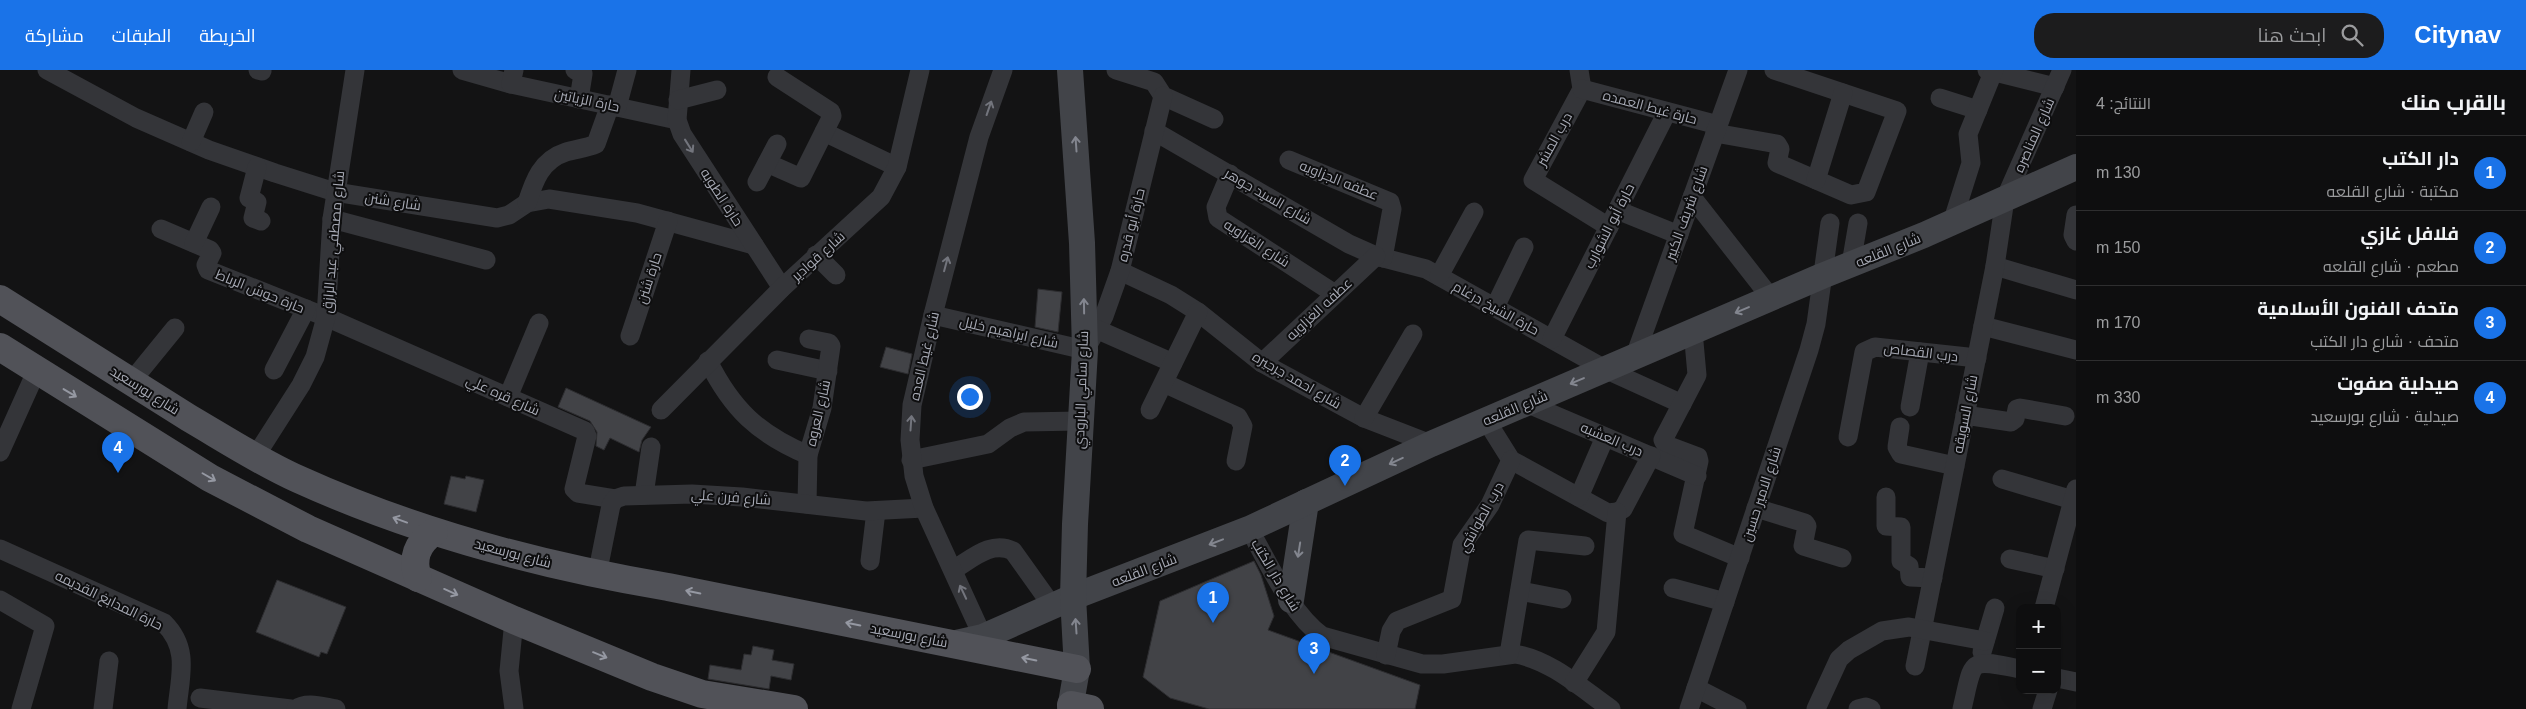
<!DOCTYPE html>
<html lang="ar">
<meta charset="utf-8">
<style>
:root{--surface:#0e0e0f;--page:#1c1c1d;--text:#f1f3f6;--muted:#9b9c9e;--line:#2e2e2f;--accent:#1a73e8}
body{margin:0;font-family:Helvetica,Cairo,sans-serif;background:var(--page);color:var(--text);direction:rtl}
.controls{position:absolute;right:15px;bottom:15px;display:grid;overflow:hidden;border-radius:10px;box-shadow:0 5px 20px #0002}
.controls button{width:45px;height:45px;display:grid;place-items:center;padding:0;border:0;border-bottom:1px solid var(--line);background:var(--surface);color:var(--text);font:25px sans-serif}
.you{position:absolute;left:969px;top:326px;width:18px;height:18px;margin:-12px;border:4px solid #fff;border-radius:50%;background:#1a73e8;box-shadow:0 0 0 8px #1a73e833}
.badge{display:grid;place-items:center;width:32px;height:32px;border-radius:50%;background:var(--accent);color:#fff;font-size:16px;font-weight:700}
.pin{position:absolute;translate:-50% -41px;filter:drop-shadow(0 1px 2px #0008)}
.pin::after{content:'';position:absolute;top:26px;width:18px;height:15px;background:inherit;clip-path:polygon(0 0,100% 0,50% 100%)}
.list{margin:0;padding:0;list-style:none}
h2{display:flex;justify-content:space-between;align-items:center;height:65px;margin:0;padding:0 20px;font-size:21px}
h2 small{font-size:16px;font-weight:400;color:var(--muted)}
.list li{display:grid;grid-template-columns:32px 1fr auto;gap:15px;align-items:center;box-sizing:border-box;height:75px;padding:0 20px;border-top:1px solid var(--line)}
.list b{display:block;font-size:19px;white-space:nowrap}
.list p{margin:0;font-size:16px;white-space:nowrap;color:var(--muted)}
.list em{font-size:16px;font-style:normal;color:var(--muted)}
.icon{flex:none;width:28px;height:28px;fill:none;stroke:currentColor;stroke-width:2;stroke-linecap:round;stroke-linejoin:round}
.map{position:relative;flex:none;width:2076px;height:639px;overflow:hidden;direction:ltr}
header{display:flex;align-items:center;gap:30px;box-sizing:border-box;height:70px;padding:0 25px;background:var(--accent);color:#fff}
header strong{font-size:24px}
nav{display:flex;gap:28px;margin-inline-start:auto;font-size:18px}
.search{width:350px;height:45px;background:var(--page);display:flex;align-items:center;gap:12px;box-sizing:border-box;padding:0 18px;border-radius:20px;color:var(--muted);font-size:19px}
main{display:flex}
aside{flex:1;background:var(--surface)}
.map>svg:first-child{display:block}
</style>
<header>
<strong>Citynav</strong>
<div class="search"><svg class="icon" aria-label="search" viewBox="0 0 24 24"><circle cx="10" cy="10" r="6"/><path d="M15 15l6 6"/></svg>ابحث هنا</div>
<nav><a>الخريطة</a><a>الطبقات</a><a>مشاركة</a></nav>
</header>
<main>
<aside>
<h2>بالقرب منك<small>النتائج: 4</small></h2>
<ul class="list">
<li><span class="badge">1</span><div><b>دار الكتب</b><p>مكتبة · شارع القلعه</p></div><em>130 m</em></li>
<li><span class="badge">2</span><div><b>فلافل غازي</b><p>مطعم · شارع القلعه</p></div><em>150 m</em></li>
<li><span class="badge">3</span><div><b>متحف الفنون الأسلامية</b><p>متحف · شارع دار الكتب</p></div><em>170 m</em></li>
<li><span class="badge">4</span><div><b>صيدلية صفوت</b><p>صيدلية · شارع بورسعيد</p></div><em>330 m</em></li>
</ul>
</aside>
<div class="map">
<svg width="2076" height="639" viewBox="0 0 2076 639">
<rect width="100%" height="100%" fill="#131314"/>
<g fill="#424347" stroke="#2d2d30">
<polygon points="1038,219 1062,222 1058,262 1035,257"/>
<polygon points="886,277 912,284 908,304 880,297"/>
<polygon points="566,318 651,357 642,370 639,382 610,368 604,380 596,376 597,362 590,351 558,337"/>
<polygon points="451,406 465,409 466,406 484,410 476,442 444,434"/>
<polygon points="1254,491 1261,505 1274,546 1268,560 1420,615 1415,639 1209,639 1170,628 1143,607 1160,531"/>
<polygon points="277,510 346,537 327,584 321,582 319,587 256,562"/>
<polygon points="753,576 774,580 772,590 794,594 791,610 771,606 769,619 708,609 710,595 741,600 744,584 751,585"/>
</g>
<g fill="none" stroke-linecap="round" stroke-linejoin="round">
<g stroke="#343539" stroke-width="19">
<polyline points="47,0 136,48 209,80 275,103 335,122 497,148 509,145 527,133 549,129 637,143 754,175"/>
<polyline points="258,0 262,1"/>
<polyline points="462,0 511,14"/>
<polyline points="514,0 511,14 677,50"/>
<polyline points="575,0 583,4 579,29"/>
<polyline points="681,0 677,50 682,64 782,218"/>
<polyline points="1116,0 1154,12 1163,26 1214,49"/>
<polyline points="1579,0 1582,19 1533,110 1609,157"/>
<polyline points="1987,0 2055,17"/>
<polyline points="1582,19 1718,55"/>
<polyline points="1940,28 1978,40"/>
<polyline points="678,30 717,20"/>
<polyline points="617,37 627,0"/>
<polyline points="1154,61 1349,174 1376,186 1426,199 1605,299 1682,334"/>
<polyline points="824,62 897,97"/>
<polyline points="1715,63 1777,74 1780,79 1777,93 1851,125 1866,122 1897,41 1774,0"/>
<polyline points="191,72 204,42"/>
<polyline points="1289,90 1390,132 1392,139 1383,188"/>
<polyline points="767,93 801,108 832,46 831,42 777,7"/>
<polyline points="257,97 249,128 257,132 253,148 261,151"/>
<polyline points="1230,104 1216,137 1218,148 1335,224"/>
<polyline points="1816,110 1843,23"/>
<polyline points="757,112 777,74"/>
<polyline points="1692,127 1771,228"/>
<path d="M527,133C534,111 541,90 566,82C576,79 587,78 596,74L610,35"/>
<polyline points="1617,140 1679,165"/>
<polyline points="2076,145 2073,165 2076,171"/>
<polyline points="332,149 486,190"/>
<polyline points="1952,153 1971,93 1968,64 1994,0"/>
<polyline points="161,159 210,180 212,183 206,195 208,200 326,247 585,361 587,366 574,419 578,423 615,429"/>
<polyline points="194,173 211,137"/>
<polyline points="816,185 836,205"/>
<polyline points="1851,194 1858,153"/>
<polyline points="1995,196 2076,220"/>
<polyline points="1120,201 1171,225 1198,242 1262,293 1364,348 1431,374"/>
<polyline points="1439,206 1474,142"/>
<polyline points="1495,237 1524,177"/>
<polyline points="933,245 1085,280 1104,246 1120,201 1163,26"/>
<polyline points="1983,256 2076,280"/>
<polyline points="1096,259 1173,293"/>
<polyline points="1693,261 1697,305 1663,370 1666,375 1698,387 1699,391 1683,464 1740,488"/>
<polyline points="630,266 668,151"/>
<polyline points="1552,269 1667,42"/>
<polyline points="1635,286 1738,0"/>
<polyline points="777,290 828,301"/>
<path d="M708,291C732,339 758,364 808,385"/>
<polyline points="1262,293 1376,186"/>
<polyline points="274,300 306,239"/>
<polyline points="131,312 175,258"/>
<polyline points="1164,313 1238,347 1243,356 1236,391"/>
<polyline points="508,327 539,253"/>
<polyline points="1526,333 1697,406"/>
<polyline points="1910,337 1920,282"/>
<polyline points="661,340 782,218 881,127 897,97 920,0"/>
<polyline points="1150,340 1198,242"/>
<polyline points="1965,345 2011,352 2015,349 2017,339 2020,338 2065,346"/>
<polyline points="1364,348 1413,264"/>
<polyline points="1486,350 1511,390 1608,443 1617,442 1623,439 1651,386"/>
<polyline points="1900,357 1897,377 1901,384 1955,396"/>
<polyline points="1848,367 1864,282 1875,277 1977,288"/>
<polyline points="0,382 36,302"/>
<polyline points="255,387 301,315 315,287 326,247 332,149 355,0"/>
<polyline points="911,390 988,374 1010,358 1024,352 1080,351"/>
<polyline points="2002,409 2076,431"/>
<polyline points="644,425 651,377"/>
<polyline points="1579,427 1605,367"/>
<polyline points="1886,427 1886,456 1901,457 1901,491 1909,496 1910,507 1933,508"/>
<polyline points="807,434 808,385 822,338 831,276 829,273 809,269"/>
<polyline points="1756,438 1805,453 1807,456 1803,476 1842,488"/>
<path d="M1249,459C1269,493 1290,543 1322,566L1422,594H1443L1515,584C1551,590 1581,618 1611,639"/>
<path d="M0,479L164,553C190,579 180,606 177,639"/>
<polyline points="2010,489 2055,499"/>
<polyline points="870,491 876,441"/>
<path d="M953,500C972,489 991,470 1013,481L1053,537"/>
<polyline points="597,505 611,435 615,429 624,426 692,424 742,427 866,441 924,438"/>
<polyline points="1673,518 1725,532"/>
<polyline points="1520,521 1562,529"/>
<polyline points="0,530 45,556 21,639"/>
<polyline points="2044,538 2076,419"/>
<polyline points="983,567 924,438 914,406 910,370 912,335 933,245 979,67 1003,0"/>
<polyline points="1982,582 1995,538"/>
<polyline points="1509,584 1528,470 1585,476"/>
<polyline points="1386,585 1391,561 1397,551 1452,529 1462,475 1490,435 1511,390"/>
<polyline points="1915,596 1995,196 2005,129 2062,0"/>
<polyline points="2057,608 2076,612"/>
<polyline points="1574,613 1606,562 1617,442"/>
<polyline points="1696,618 1737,639"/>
<polyline points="200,628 291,639"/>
<polyline points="103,639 109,591"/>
<path d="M296,639C307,631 323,637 336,639"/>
<polyline points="514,639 509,601 514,550"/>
<polyline points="1689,639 1809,280 1816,254 1830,153"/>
<polyline points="1816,639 1839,589 1849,580 1882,561 1909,557 1985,571"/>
<polyline points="1858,639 1866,637 1871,639"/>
<path d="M1962,639C1974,589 1967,588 2020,599"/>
<polyline points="2042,639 2048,620"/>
</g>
<g stroke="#424449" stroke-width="26">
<polyline points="1291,530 1306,432"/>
<polyline points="952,574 983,567 1073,527 1249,459 1431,374 1822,206 1924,165 2076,97"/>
<polyline points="1070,639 1077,599 1073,527 1075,454 1085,280 1082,173 1070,0"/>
</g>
<g stroke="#515258" stroke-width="28">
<path d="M0,229C63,269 126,309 189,348C225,369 260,392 298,409C415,462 542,496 668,517L1077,599"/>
<polyline points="0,277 210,408 308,459 514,550 652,607 702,624 794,639"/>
<path d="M418,508C411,489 417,473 434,462"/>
<polyline points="1071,635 1090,639"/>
</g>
</g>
<defs><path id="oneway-shaft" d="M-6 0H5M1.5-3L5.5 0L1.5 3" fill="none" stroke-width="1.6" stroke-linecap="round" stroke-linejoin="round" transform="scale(1.25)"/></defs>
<g stroke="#73757d">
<use href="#oneway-shaft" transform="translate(989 38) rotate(-71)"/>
<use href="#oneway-shaft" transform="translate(689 76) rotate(58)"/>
<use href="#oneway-shaft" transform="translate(946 194) rotate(-75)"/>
<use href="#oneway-shaft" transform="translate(911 353) rotate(-86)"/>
<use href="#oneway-shaft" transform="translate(963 522) rotate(-115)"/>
</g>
<g stroke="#83868f">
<use href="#oneway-shaft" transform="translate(1076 74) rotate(-94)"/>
<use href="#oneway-shaft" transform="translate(1084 236) rotate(-91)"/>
<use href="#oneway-shaft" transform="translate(1742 240) rotate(157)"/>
<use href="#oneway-shaft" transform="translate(1577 311) rotate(157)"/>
<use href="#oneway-shaft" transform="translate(1396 391) rotate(155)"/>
<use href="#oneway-shaft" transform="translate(1216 472) rotate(159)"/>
<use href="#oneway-shaft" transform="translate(1299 480) rotate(99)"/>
<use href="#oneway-shaft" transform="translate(1076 556) rotate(-94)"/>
</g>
<g stroke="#9598a2">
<use href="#oneway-shaft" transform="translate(70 323) rotate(31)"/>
<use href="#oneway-shaft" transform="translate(209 407) rotate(30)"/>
<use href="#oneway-shaft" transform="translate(400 450) rotate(-160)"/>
<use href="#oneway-shaft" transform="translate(451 522) rotate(24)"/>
<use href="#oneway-shaft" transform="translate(693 522) rotate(-168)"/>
<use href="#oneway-shaft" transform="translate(853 554) rotate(-169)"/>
<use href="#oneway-shaft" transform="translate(600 585) rotate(22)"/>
<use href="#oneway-shaft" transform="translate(1029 589) rotate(-168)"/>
</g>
<g text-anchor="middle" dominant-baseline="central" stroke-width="4" stroke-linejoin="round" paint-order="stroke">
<g font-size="14" fill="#a6a9b4" stroke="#0e0e0f">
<text transform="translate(587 30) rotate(12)">حارة الزياتين</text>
<text transform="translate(1650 37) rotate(15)">حارة غيط العمده</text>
<text transform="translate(2034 65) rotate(-66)">شارع المناصره</text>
<text transform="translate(1554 69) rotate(-61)">درب المشر</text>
<text transform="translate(1339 110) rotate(22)">عطفه الجزاويه</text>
<text transform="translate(1268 126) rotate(30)">شارع السيد جوهر</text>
<text transform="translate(722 127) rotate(57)">حارة الطوبه</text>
<text transform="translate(393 131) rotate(9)">شارع شنن</text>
<text transform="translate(1686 143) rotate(-70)">شارع شريف الكبير</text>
<text transform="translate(1131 155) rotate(-76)">حارة أبو قدره</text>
<text transform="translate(1609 156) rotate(-63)">حارة أبو الشوارب</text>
<text transform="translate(333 172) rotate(-85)">شارع مصطفي عبد الرازق</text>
<text transform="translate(1257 173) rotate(33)">شارع الغزاويه</text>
<text transform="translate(1888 180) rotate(-22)">شارع القلعه</text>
<text transform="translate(818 186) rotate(-42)">شارع قوادير</text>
<text transform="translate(649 208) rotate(-72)">حارة شنن</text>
<text transform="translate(260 221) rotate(22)">حارة حوش الرباط</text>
<text transform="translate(1496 238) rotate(29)">حارة الشيخ درغام</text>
<text transform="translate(1319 239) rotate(-43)">عطفه الغزاويه</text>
<text transform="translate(1009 262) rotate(13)">شارع ابراهيم خليل</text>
<text transform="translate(1921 282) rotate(7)">درب القصاص</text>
<text transform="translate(924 286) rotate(-77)">شارع غيط العده</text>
<text transform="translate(1297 310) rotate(30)">شارع احمد جرجيره</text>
<text transform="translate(145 320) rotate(32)">شارع بورسعيد</text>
<text transform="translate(1081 320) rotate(-88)">شارع سامي البارودي</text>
<text transform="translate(503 325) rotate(24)">شارع قره علي</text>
<text transform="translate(1515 338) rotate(-23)">شارع القلعه</text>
<text transform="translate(818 343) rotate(-77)">شارع العروه</text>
<text transform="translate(1965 344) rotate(-79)">شارع السويقه</text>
<text transform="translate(1612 369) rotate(23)">درب العشبه</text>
<text transform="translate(1761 424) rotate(-72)">شارع الامير حسين</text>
<text transform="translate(731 427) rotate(4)">شارع فرن علي</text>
<text transform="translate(1481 447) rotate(-61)">درب الطواشي</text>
<text transform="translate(513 483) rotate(15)">شارع بورسعيد</text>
<text transform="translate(1144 500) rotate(-21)">شارع القلعه</text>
<text transform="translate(1276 505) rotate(59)">شارع دار الكتب</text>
<text transform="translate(109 530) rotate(26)">حارة المدابغ القديمه</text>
<text transform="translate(909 565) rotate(11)">شارع بورسعيد</text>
</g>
</g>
</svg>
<div class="controls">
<button>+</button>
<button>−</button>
</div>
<div class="you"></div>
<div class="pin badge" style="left:1213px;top:553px">1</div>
<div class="pin badge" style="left:1345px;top:416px">2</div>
<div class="pin badge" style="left:1314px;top:604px">3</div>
<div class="pin badge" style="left:118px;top:403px">4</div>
</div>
</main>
